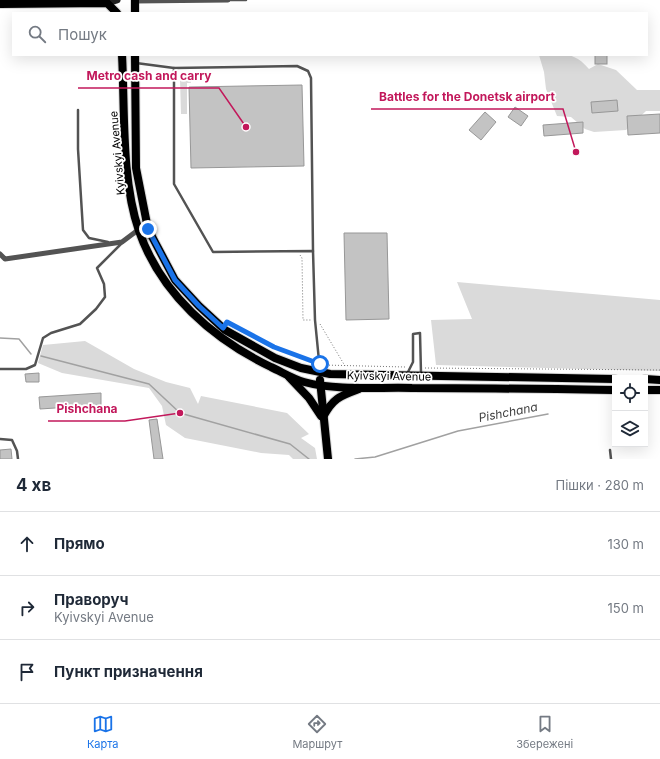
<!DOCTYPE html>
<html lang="uk">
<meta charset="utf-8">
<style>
:root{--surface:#fff;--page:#f6f6f7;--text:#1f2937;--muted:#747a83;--line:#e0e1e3;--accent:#1a73e8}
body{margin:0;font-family:Inter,sans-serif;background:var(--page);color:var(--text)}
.controls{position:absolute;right:12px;bottom:12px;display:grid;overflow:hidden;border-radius:0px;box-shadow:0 4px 16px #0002}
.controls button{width:36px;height:36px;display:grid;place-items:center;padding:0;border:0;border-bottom:1px solid var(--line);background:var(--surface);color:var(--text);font:20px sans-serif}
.stop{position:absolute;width:12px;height:12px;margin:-9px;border:3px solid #1a73e8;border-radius:50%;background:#fff}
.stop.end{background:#1a73e8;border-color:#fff;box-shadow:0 1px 4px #0008}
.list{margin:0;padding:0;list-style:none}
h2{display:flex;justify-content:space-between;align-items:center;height:52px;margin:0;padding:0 16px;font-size:17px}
h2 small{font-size:13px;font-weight:400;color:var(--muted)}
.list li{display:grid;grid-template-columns:26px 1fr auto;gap:12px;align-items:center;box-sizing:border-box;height:64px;padding:0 16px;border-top:1px solid var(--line)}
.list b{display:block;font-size:15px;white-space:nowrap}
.list p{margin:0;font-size:13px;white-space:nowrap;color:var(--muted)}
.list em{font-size:13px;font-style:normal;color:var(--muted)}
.icon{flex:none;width:22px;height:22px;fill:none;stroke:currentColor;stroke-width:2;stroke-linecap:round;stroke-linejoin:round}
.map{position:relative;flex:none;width:660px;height:459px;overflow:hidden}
.search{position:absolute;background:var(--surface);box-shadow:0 4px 16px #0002;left:12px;right:12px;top:12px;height:44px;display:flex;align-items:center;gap:10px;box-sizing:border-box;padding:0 14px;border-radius:0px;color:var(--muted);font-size:15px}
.sheet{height:244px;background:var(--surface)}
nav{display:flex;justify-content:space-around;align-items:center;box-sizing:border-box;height:56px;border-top:1px solid var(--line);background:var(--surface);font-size:11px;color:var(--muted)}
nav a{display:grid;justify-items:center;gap:2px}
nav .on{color:var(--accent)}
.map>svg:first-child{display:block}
</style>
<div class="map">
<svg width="660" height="459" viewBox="0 0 660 459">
<rect width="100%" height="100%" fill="#fff"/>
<g fill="#dadada">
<path d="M539,55C563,55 573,50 589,69L598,64L616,70L637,90H660V111H646L626,130L594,132L585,129L571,117L557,116L546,89L544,72Z"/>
<polygon points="184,75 189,76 191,83 187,83 187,114 181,114 180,79"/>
<polygon points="457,282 660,300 660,371 436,365 431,320 472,319"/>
<polygon points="85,341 134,369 166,382 190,388 198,404 201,396 287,413 309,434 301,438 315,448 317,459 293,459 289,455 261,453 185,438 166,425 162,406 149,388 62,373 38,363 43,345"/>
</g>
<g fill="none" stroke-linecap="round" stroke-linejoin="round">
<g stroke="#a1a1a1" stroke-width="1.5">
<polyline points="0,338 19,339 31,354"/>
<polyline points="41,356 149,384 180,413 290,444 309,459"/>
<polyline points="355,459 375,457 458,431 548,414"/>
</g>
</g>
<g fill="#c3c3c3" stroke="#979797">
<rect x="595" y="55" width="12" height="9"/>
<polygon points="302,85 304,166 191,168 189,87"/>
<polygon points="617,100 618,111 592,113 591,102"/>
<polygon points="515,107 528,116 521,126 508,117"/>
<polygon points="485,112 496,122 481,140 469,130"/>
<polygon points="660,114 660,133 628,135 627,116"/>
<polygon points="583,122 583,133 544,136 543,125"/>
<polygon points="344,233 387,233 389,319 346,320"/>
<polygon points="39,373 39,382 26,382 25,374"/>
<polygon points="101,393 101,405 40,409 39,397"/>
<polygon points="157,419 163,459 154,459 149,420"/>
<polygon points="11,449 12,459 0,459 0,450"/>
</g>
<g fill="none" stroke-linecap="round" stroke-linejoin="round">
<defs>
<g id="primary">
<polyline points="135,0 135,13"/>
<polyline points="0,4 107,3 117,13"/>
<path d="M122,55C125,110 121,179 139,231C161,294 213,339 271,367C282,372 293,379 304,382C338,391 378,387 412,388C480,388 547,389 615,390"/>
<polyline points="135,55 136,168 148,229 175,280 199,306 225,330 275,358 301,368 330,374 615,379"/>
<polyline points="289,377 309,398 321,416"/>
<polyline points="645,379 660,380"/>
<polyline points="320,380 328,459"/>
<polyline points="645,390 660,390"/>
<path d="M323,417C333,398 340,396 359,389"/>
</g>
</defs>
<use href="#primary" stroke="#dbdbdb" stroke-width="10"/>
<g stroke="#757575" stroke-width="1" stroke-dasharray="1 2" stroke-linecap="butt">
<polyline points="300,255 302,258 303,320 312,320"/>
<polyline points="228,323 274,347 316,363"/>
<polyline points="320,324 345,366"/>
<polyline points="323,365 405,367"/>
<polyline points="425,368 660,370"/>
</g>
<g stroke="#535353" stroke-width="2.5">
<polyline points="229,0 246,0"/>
<polyline points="136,63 174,68 297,66 308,71 311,78 313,251"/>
<polyline points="174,68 174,184 213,252 313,251 315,320 320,371"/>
<polyline points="78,110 78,149 83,230 89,238 108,242"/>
<polyline points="0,369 26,369 35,365 43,338 51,333 80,324 96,309 105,297 104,284 97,268 122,243"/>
<polyline points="407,374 413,362 413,334 420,333 421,373"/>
<polyline points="0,439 12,440 17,451 18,459"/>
<polyline points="610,450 611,459"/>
</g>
<g stroke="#535353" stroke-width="5">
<polyline points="135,1 228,0"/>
<polyline points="0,254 5,259 122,242 138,230"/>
</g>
<polyline stroke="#202020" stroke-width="7" points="107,3 117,0"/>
<use href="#primary" stroke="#000" stroke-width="8"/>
</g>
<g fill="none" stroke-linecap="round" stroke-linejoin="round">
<polyline stroke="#1a73e8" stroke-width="5" points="148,229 175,280 199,306 223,328 227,322 274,347 320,364"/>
</g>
<g text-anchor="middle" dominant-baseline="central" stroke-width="3.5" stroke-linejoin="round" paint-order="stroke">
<g font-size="11" fill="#000" stroke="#fff">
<text transform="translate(117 153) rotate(-95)">Kyivskyi Avenue</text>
<text transform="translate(389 376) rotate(1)">Kyivskyi Avenue</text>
</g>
<g font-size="12" font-style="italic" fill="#424242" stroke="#fff">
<text transform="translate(508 412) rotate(-11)">Pishchana</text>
</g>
</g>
<path fill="none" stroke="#c2185b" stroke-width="1.5" d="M246 127L219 88H78M576 152L563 109H371M180 413L125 421H48"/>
<g fill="#c2185b" stroke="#fff" stroke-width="1.5">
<circle cx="246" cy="127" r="4"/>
<circle cx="576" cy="152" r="4"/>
<circle cx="180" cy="413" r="4"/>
</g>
<g font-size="12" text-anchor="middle" font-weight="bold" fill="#c2185b" stroke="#fff" stroke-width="3.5" stroke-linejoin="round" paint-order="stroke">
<text x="149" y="80">Metro cash and carry</text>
<text x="467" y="101">Battles for the Donetsk airport</text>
<text x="87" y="413">Pishchana</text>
</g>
</svg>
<div class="controls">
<button><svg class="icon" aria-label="locate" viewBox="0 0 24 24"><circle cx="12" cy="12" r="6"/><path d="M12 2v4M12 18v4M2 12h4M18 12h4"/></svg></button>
<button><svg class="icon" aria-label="layers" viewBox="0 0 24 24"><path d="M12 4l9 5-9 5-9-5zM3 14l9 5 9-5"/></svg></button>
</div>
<div class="stop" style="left:320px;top:364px"></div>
<div class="stop end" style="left:148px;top:229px"></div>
<div class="search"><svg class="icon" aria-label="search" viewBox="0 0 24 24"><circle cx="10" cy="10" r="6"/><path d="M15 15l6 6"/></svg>Пошук</div>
</div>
<section class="sheet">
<h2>4 хв<small>Пішки · 280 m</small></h2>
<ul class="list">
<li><svg class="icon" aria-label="ahead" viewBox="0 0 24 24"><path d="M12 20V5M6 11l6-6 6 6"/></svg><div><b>Прямо</b></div><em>130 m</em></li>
<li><svg class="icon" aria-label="right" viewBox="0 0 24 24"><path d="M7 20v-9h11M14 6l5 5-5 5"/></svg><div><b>Праворуч</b><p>Kyivskyi Avenue</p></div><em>150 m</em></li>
<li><svg class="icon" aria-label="arrive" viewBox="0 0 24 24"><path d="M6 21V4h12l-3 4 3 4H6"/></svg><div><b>Пункт призначення</b></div></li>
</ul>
</section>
<nav>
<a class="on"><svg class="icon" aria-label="map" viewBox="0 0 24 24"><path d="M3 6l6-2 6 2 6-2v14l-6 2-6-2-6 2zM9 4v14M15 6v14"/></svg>Карта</a>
<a><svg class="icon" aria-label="directions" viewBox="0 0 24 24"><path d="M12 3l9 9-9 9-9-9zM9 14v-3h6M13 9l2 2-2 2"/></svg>Маршрут</a>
<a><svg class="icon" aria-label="saved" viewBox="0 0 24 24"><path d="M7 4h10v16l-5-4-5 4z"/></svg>Збережені</a>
</nav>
